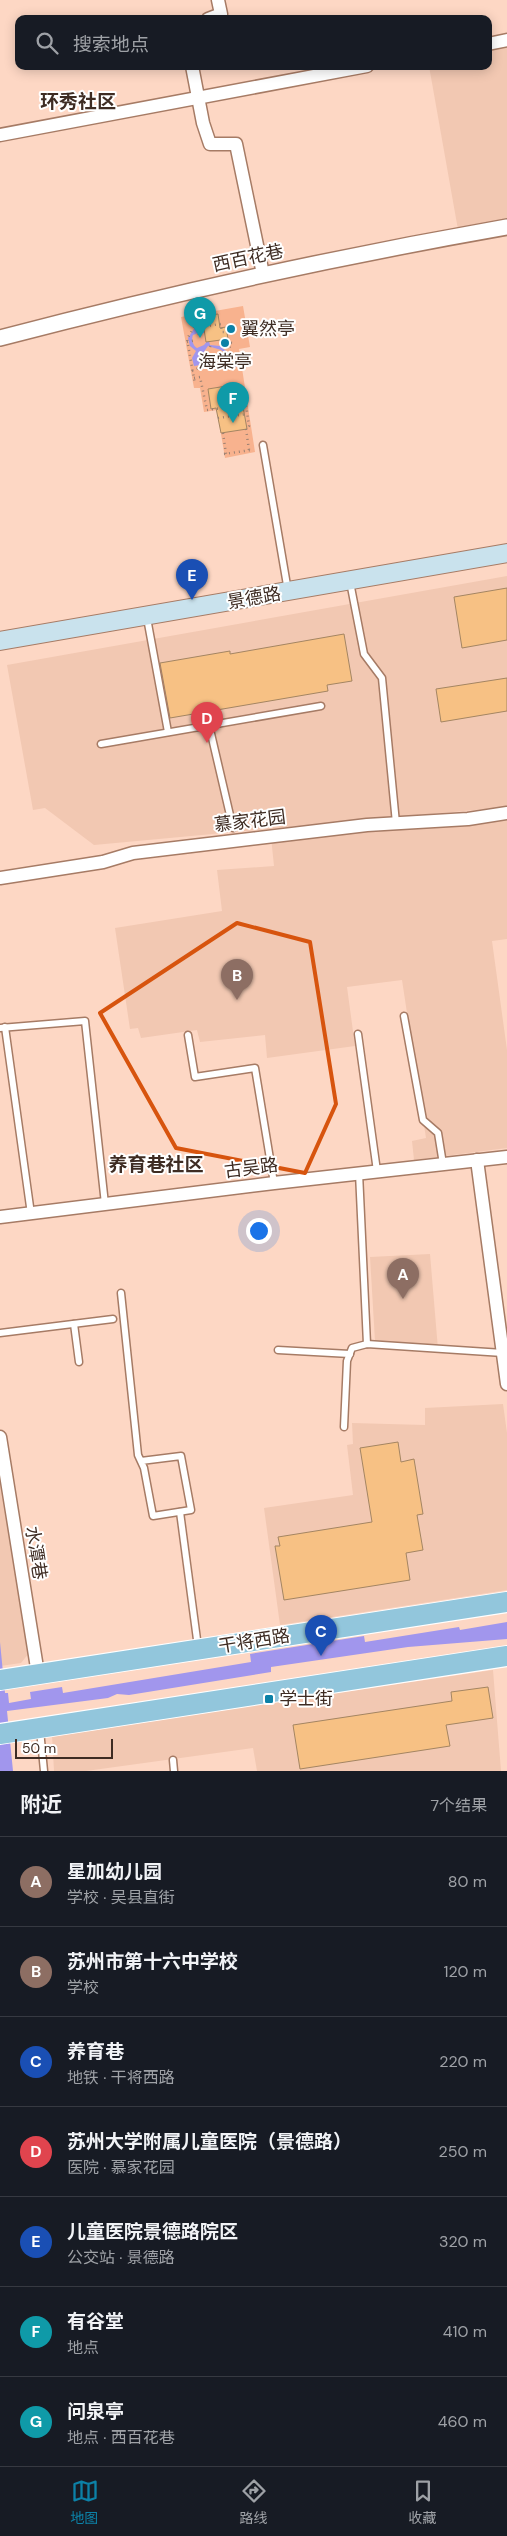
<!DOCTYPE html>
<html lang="zh">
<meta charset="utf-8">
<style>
:root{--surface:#171b24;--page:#20242c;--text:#f1f3f6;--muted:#9ea1a6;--line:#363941;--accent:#0c81a7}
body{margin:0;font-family:"DM Sans","Noto Sans SC",sans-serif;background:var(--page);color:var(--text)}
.scale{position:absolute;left:15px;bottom:12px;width:98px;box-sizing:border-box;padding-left:5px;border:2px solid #3e2c23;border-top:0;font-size:14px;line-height:18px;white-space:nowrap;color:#3e2c23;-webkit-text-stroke:4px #fff;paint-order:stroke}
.you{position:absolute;left:258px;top:1230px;width:18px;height:18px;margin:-12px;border:4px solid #fff;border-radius:50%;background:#1a73e8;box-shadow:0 0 0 8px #1a73e833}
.badge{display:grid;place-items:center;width:32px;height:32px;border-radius:50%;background:var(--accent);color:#fff;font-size:16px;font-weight:700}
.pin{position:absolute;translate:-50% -41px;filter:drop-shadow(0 1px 2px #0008)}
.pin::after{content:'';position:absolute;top:26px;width:18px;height:15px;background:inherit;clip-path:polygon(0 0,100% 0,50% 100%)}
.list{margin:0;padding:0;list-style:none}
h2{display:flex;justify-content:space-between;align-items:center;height:65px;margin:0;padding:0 20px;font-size:21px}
h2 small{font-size:16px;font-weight:400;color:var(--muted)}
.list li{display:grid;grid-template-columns:32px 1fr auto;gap:15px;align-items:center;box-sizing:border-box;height:90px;padding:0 20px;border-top:1px solid var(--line)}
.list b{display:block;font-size:19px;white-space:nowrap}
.list p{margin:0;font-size:16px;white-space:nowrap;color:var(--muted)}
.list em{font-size:16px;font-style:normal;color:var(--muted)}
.icon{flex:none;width:28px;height:28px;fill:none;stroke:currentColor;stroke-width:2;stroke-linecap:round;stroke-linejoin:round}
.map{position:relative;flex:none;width:507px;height:1771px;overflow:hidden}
.search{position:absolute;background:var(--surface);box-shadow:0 2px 12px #0003;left:15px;right:15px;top:15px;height:55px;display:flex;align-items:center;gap:12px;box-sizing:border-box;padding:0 18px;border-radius:10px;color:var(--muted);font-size:19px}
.sheet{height:695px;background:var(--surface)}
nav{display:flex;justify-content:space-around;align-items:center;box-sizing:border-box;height:70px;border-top:1px solid var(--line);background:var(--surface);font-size:14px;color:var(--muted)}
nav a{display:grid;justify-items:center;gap:2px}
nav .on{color:var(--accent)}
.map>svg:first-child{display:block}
</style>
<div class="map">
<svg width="507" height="1771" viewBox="0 0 507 1771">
<rect width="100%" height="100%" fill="#fdd7c4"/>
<g fill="#f2c8b2">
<polygon points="507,45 507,233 460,241 429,66 488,66 488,48"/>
<polygon points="507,576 507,807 94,845 45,808 33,810 7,665"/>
<polygon points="507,820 507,939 492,941 507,1050 507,1148 414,1160 412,1141 426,1138 402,980 347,987 355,1046 267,1058 265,1035 200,1042 197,1030 141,1038 138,1028 130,1029 115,928 222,911 217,870 274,866 271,837"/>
<polygon points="430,1254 438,1349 380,1349 375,1341 370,1257"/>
<polygon points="503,1404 507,1433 507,1590 280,1625 264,1508 353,1495 347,1445 353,1444 352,1423 425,1425 425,1408"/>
<polygon points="0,1466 29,1653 21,1663 0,1666"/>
<polygon points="493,1670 501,1771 257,1771 253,1748 86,1771 54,1771 52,1735"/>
</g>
<polygon fill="#f8b28e" points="243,306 250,347 239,349 255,452 225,458 217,410 204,412 200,388 194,388 181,317"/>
<g fill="#a196ed" fill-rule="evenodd">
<path d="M201,314V317L196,319L199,323L196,326V330H206L210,345L220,346L232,356L231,362H237L236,367L225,365L205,368L201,365L194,366L192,358L196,351L190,346L188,338L197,324L195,319ZM198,333H205L208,340L204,345L197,348C193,346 191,339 193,335ZM208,346L221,350L230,357V364L213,363L201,356Z"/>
<polygon points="507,1622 507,1639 408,1647 271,1667 271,1672 129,1695 117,1694 108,1698 7,1711 13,1771 0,1771 0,1642 5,1693 8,1693 9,1703 31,1699 30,1692 62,1687 63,1693 251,1662 250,1654 364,1636 365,1642 459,1627 460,1630"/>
</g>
<g fill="#f7c184" stroke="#a48562">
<polygon points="218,314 220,328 226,327 228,339 206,342 202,316"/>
<polygon points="239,384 247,429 221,433 216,408 211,409 208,389"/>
<polygon points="507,588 507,640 462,648 454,597"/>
<polygon points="344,634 352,681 327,685 328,691 170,718 160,663 230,651 230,654"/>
<polygon points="507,678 507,711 441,722 436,689"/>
<polygon points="398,1442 401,1462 414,1459 423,1514 417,1515 423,1550 406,1553 410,1580 284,1600 275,1546 280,1546 278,1537 372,1522 360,1448"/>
<polygon points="488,1687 493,1718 446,1725 450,1746 300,1769 293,1725 452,1701 451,1692"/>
</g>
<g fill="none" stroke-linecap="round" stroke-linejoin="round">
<defs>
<g id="service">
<polyline points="263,445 288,591"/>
<polyline points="350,582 364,654 382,678 396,823"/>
<polyline points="147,618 168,732"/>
<polyline points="209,725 233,828"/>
<polyline points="101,744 321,706"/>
<polyline points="404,1016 423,1120 438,1133 443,1164"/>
<polyline points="5,1027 31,1214"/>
<polyline points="0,1028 85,1021 105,1204"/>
<polyline points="358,1034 377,1171"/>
<polyline points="188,1035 195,1077 255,1068 274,1183"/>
<polyline points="359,1173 367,1344"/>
<polyline points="121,1293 138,1455 144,1468 153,1516 191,1510 181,1456 141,1461"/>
<polyline points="74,1324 79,1362"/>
<polyline points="0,1333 113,1319"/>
<polyline points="278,1350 350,1354"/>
<polyline points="344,1427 347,1361 352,1348 367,1344 503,1353"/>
<polyline points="180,1512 198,1647"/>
<polyline points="40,1730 44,1771"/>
<polyline points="173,1760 174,1771"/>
</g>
<g id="minor">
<polyline points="208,19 221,14 218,0"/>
<polyline points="488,44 507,40"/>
<polyline points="192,66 203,123 210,144 236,144 263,274"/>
<polyline points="0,135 367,66"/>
<polyline points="0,878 103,862 133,853 367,825 468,819 507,813"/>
<polyline points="477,1160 507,1384"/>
<polyline points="0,1217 274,1183 507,1157"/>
<polyline points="0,1437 38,1674"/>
</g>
<path id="tertiary" d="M0,338C168,294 336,257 507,227"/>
<polyline id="secondary" points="0,641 507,553"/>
<g id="primary">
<polyline points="0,1680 507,1602"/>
<polyline points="0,1734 507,1656"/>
</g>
</defs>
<use href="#service" stroke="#a67b65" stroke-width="9"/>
<use href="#minor" stroke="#a67b65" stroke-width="15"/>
<use href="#tertiary" stroke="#a67b65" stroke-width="18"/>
<use href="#secondary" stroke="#a67b65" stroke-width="20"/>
<use href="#primary" stroke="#fff" stroke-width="22"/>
<g stroke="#9b8072" stroke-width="2.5" stroke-dasharray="1 4" stroke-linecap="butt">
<polyline points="191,320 196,324 187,339 195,384"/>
<polyline points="200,327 221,324 222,332 227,332"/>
<polyline points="198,329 199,336"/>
<polyline points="187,342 196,340"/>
<polyline points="210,347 211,345"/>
<polyline points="225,347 228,348 231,346 232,343 228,342"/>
<polyline points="192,371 201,367 200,362 206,361 207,356 223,362 231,362"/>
<polyline points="194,378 200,377 207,410"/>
<polyline points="207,410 246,405 249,426 247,427"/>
<polyline points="218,418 247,414"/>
<polyline points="246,429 249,450"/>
<polyline points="223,433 226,454"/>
<polyline points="224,454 251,450"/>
</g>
<use href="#service" stroke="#fff" stroke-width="6"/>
<use href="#minor" stroke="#fff" stroke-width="12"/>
<use href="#tertiary" stroke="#fff" stroke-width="15"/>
<use href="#secondary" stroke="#c9e2ed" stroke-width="18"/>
<use href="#primary" stroke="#92c6dc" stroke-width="20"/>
</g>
<path fill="none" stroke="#d7540e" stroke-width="4" stroke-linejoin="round" d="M237,923L310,942L336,1104L305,1173L176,1148L100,1013Z"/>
<g fill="#0c81a7" stroke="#fff" stroke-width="2">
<circle cx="231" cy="329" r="5"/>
<circle cx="225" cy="343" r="5"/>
<rect x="264" y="1694" width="10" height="10" rx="2.5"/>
</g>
<g text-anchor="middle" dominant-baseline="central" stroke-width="4" stroke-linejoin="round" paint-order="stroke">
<g font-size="18" fill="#3e2c23" stroke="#fff">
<text transform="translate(248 258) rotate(-12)">西百花巷</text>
<text transform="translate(254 598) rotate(-10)">景德路</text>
<text transform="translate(250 821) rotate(-7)">慕家花园</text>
<text transform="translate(251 1168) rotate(-7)">古吴路</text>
<text transform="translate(36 1553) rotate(81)">水潭巷</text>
<text transform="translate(254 1641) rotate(-9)">干将西路</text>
</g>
<g font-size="18" fill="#3e2c23" stroke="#fff" text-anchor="start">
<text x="241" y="329">翼然亭</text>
<text x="225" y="362" text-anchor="middle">海棠亭</text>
<text x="279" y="1699">学士街</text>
</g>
<g font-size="19" font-weight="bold" fill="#3e2c23" stroke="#fff">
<text x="78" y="101">环秀社区</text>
<text x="156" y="1164">养育巷社区</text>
</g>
</g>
</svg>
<div class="scale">50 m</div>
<div class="you"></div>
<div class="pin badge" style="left:403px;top:1299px;background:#8d6e63">A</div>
<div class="pin badge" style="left:237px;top:1000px;background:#8d6e63">B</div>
<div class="pin badge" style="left:321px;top:1656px;background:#1a4fb4">C</div>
<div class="pin badge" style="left:207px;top:743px;background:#e0444e">D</div>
<div class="pin badge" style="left:192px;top:600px;background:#1a4fb4">E</div>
<div class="pin badge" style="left:233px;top:423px;background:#0f9aa8">F</div>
<div class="pin badge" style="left:200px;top:338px;background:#0f9aa8">G</div>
<div class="search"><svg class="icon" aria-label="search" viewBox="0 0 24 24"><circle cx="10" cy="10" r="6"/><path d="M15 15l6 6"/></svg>搜索地点</div>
</div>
<section class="sheet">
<h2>附近<small>7个结果</small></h2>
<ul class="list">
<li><span class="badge" style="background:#8d6e63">A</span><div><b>星加幼儿园</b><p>学校 · 吴县直街</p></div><em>80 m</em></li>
<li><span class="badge" style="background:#8d6e63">B</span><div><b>苏州市第十六中学校</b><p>学校</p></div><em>120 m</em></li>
<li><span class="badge" style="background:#1a4fb4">C</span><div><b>养育巷</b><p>地铁 · 干将西路</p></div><em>220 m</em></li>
<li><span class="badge" style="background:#e0444e">D</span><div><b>苏州大学附属儿童医院（景德路）</b><p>医院 · 慕家花园</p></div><em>250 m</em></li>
<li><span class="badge" style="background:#1a4fb4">E</span><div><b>儿童医院景德路院区</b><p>公交站 · 景德路</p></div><em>320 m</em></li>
<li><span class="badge" style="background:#0f9aa8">F</span><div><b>有谷堂</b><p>地点</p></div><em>410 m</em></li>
<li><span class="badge" style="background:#0f9aa8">G</span><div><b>问泉亭</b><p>地点 · 西百花巷</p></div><em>460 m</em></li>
</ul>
</section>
<nav>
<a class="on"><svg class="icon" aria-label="map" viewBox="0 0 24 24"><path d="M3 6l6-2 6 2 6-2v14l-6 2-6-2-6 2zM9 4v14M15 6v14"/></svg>地图</a>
<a><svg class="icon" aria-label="directions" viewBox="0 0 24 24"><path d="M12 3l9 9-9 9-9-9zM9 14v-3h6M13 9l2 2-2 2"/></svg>路线</a>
<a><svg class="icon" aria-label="saved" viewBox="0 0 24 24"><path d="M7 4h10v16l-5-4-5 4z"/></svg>收藏</a>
</nav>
